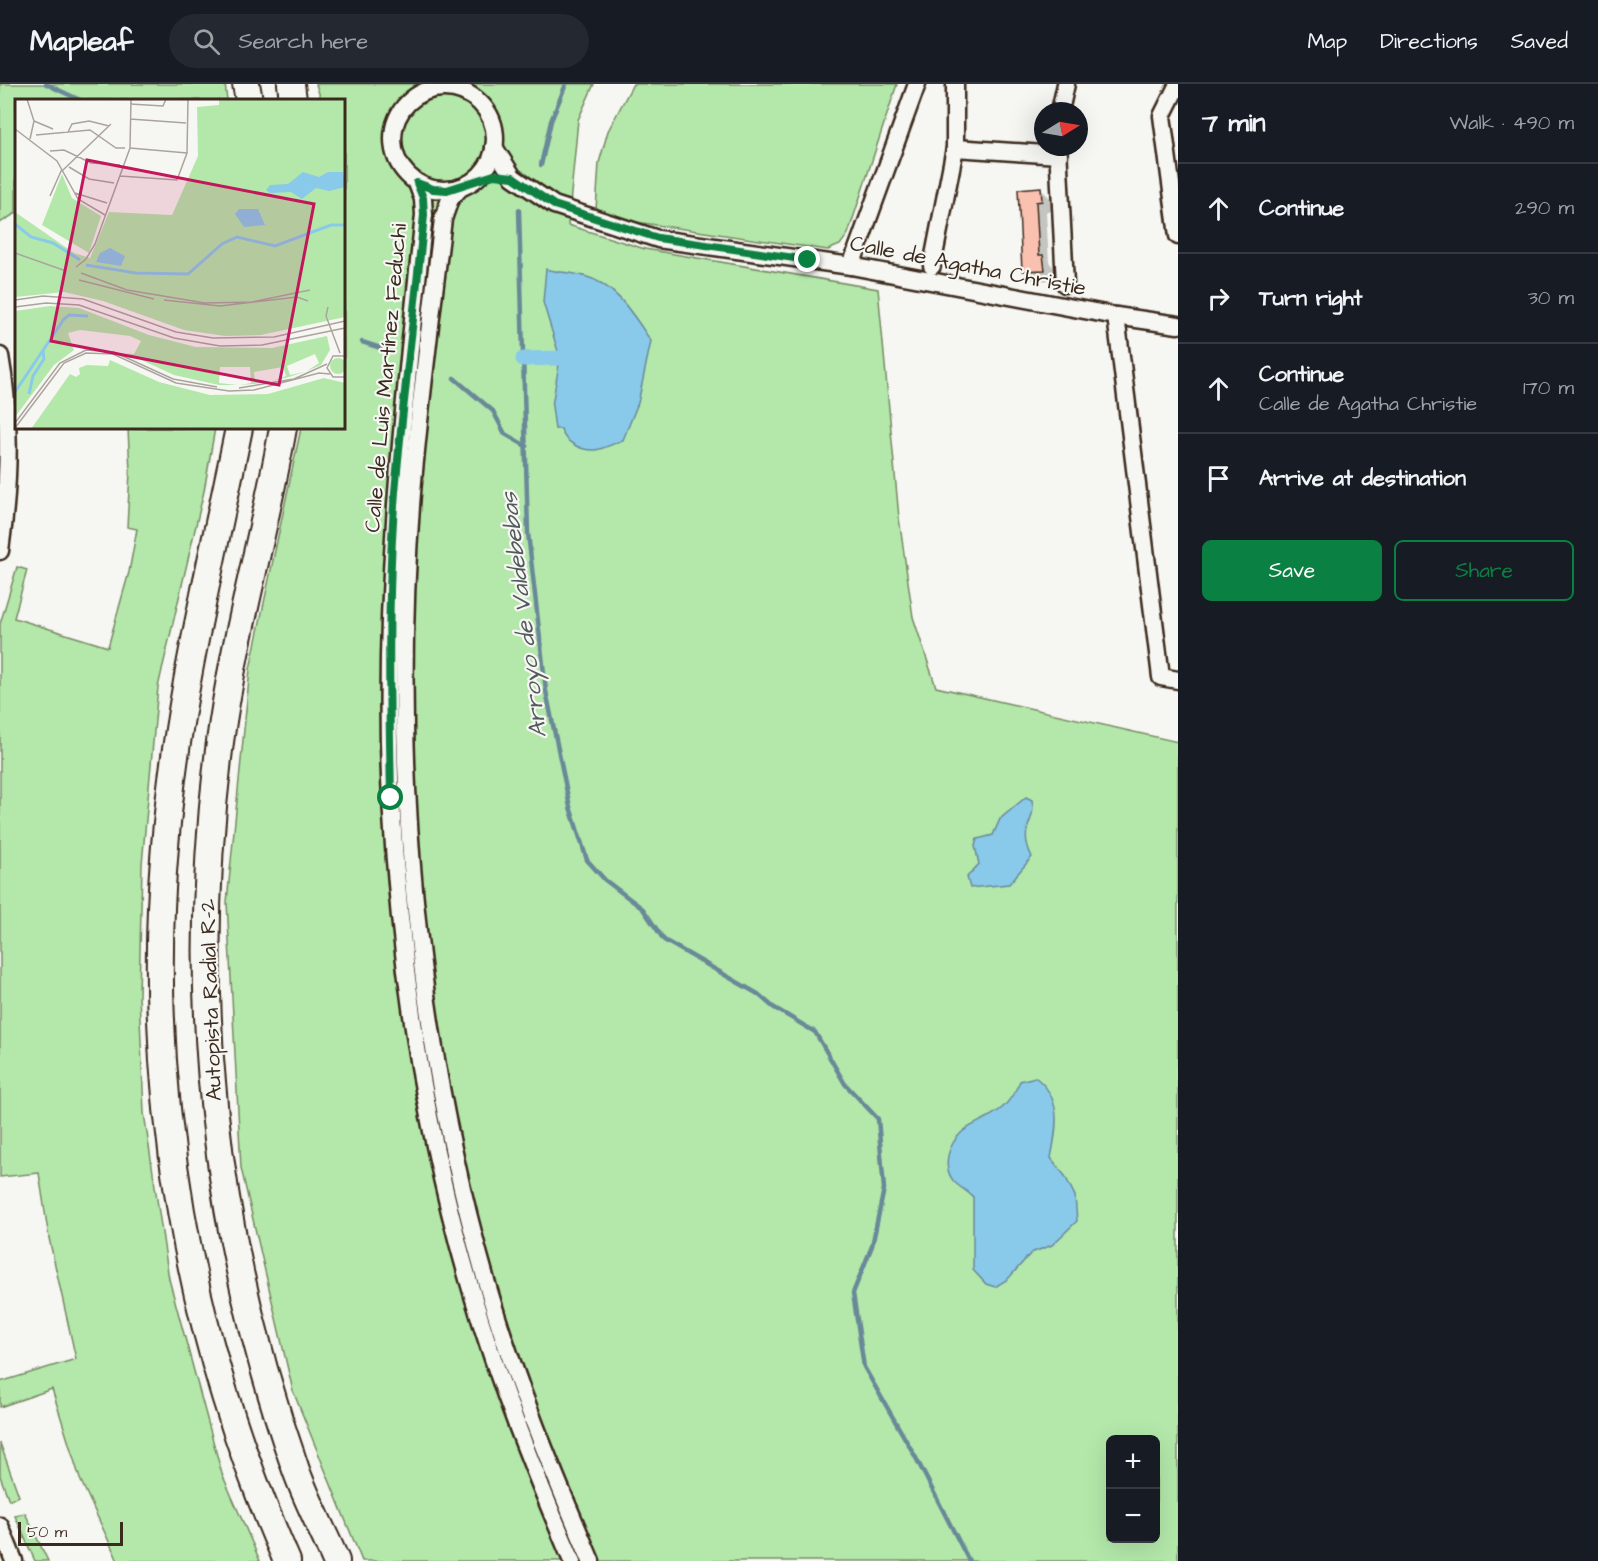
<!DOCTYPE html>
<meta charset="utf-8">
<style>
:root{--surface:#171b24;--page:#242831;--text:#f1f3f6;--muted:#9ea1a6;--line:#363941;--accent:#0b8043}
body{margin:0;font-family:"Architects Daughter",sans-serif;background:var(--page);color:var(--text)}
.controls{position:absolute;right:18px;bottom:18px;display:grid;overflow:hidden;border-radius:9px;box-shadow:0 6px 24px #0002}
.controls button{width:54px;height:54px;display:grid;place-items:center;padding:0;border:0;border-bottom:2px solid var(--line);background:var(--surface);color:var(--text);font:30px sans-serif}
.compass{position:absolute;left:1034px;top:18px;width:54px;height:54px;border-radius:50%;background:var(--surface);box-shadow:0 6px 24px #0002;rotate:79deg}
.scale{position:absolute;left:18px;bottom:15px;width:105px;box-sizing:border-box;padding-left:6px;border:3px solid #3b2a1e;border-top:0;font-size:16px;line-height:21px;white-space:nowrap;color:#3b2a1e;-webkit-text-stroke:4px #f6f6f2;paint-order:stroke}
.stop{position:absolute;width:18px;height:18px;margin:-14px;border:4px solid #0b8043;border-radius:50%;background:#fff}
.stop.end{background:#0b8043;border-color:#fff;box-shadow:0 2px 6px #0008}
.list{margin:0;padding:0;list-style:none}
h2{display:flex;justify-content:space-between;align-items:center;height:78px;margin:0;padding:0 24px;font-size:26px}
h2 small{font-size:20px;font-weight:400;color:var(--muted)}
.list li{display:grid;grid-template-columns:39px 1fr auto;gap:18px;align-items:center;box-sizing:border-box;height:90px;padding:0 24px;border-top:2px solid var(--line)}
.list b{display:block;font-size:22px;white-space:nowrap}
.list p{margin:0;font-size:20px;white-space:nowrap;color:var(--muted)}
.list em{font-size:20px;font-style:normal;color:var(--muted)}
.actions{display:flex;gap:12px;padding:18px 24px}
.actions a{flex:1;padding:14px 0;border:2px solid var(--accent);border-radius:9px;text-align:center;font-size:21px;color:var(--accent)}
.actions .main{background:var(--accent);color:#fff}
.icon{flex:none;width:33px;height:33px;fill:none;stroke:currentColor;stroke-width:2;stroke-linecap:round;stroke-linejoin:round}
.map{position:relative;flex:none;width:1178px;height:1477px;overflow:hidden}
header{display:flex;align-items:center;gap:36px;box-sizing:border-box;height:84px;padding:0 30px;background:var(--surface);border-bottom:2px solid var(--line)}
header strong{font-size:28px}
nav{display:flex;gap:33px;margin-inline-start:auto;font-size:21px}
.search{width:420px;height:54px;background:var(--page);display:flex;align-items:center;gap:15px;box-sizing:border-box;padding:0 21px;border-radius:33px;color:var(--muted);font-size:22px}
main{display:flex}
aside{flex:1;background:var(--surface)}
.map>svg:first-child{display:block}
</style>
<header>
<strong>Mapleaf</strong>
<div class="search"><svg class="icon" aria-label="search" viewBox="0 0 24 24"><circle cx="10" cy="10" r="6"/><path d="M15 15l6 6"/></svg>Search here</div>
<nav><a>Map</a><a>Directions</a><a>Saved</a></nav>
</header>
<main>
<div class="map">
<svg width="1178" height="1477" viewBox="0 0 1178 1477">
<rect width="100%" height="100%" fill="#f6f6f2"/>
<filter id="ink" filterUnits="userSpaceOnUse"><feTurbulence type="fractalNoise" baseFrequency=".0167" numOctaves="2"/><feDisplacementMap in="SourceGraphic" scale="12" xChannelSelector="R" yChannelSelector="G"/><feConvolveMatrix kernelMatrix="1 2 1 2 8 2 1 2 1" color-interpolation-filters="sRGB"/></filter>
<g filter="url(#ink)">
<g fill="#b3e8aa" stroke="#778964" stroke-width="1.5" fill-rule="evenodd">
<polygon points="0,0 225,0 227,16 16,16 16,129 0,139"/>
<path d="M316,0H594L578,36L568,141L645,165L878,205L899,434L913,533L936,603L1178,658V1477H362L293,1307L241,1084L227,818L250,585L301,344H344V16H321ZM1110,1356H1156V1454H1110Z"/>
<polygon points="633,0 897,0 848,150 840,161 828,166 636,138 596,126 599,79 608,47"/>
<polygon points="128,344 215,344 204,407 158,603 142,780 139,911 144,1029 169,1195 222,1390 260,1477 118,1477 80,1395 52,1305 0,1323 0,1298 76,1275 49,1154 39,1089 0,1093 0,540 17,483 27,486 14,534 108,563 129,488 137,445 127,443 130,388"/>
<polygon points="0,1359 19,1412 9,1416 0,1392"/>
<polygon points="25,1429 48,1477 35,1477 15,1432"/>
</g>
<g fill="#89c9ea" stroke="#6a8998" stroke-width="1.5">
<path d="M546,185C559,189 572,188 584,192C616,200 633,231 651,257L638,319L623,356C615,359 604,365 595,366C581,367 564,358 561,345H555L552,322L560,274L543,218Z"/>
<path d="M1026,713L1032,716C1037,740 1017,742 1032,773L1009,800L970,804L967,793L979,780L975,762L977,755L993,751L1000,735Z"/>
<path d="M1035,993C1063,1014 1057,1043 1051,1074L1065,1092L1075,1112L1077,1137L1052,1161L1031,1169L1008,1195L995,1203L986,1200L973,1186V1113C967,1106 956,1102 952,1095C942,1080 949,1060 962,1048C971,1040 991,1034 1002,1024C1010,1017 1016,1006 1020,997Z"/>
</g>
<polygon fill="#0003" points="1041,105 1051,115 1052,127 1046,128 1049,178 1053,183 1054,196 1034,197 1024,186 1019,107"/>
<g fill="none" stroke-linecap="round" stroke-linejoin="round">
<g stroke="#6a8998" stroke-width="4.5">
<polyline points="46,0 80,16"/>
<polyline points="541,81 551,37 566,0"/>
<polyline points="519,126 528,449 546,607 570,723 587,776 605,796 643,825 664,856 758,910 773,923 815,948 845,1000 878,1035 884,1105 872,1162 853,1209 864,1283 915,1372 969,1477"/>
<polyline points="362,258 390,267"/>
<polyline points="454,294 493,327 505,350 526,362"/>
</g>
<polyline stroke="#89c9ea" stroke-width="15" points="523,275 560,274"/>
</g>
<polygon fill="#fac1b1" stroke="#3b2a1e" stroke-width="1.5" points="1041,103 1042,117 1036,118 1039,171 1043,171 1045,186 1022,187 1018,105"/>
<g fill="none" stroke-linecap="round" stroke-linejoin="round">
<defs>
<g id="minor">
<polyline points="1178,0 1162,32 1178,152"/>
<circle cx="444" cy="55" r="51"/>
<polyline points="1060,27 1066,0"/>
<polyline points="494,63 513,93 554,121 658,155 851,182 1116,232 1178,241"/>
<polyline points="1058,63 1065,200"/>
<polyline points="955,64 1059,71"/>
<path d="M417,99L423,115L424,131C403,326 381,521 391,716C400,883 425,1052 473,1212C500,1303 535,1390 572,1477"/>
<path d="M461,103L450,115L443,135C432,226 420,317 412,409C391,675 414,950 489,1207C516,1299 553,1388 591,1477"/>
<polyline points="851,182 917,0"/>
<polyline points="932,182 955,64 955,0"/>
<polyline points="1116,232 1161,593 1178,596"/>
<path d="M0,272C12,337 9,402 0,467"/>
<polyline points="0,1442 14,1477"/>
</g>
<g id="highway">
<polyline points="246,0 249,16"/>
<polyline points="291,0 293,16"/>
<path d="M239,344C211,482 176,621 165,762C144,1004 188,1255 287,1477"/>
<path d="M283,344C265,448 234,552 220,658C188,908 212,1148 296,1386C307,1417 323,1447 336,1477"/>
</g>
</defs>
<use href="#minor" stroke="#3b2a1e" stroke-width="21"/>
<use href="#highway" stroke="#3b2a1e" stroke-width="30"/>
<use href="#minor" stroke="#f6f6f2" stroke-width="16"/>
<use href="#highway" stroke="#f6f6f2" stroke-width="26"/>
</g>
</g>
<g fill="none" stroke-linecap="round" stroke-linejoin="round" filter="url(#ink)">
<path stroke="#0b8043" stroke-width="8" d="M391,714C389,612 387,510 395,408C403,316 415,224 424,131L423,114L417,99L433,105L447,106L494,91L513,93L554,121L658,154L808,176"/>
</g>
<g text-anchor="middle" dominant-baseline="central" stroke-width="4.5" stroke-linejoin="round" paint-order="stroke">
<g font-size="22" fill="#3b2a1e" stroke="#f6f6f2">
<text transform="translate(968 182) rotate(11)">Calle de Agatha Christie</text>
<text transform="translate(386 294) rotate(-85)">Calle de Luis Martínez Feduchi</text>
<text transform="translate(211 916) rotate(-92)">Autopista Radial R-2</text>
</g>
<g font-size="24" font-style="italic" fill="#525a5b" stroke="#f6f6f2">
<text transform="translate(524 531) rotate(-97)">Arroyo de Valdebebas</text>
</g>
</g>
<g transform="translate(15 15)">
<rect width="330" height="330" fill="#f6f6f2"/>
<path d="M204,0H330V218L246,236L210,237L169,231L88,202L49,193L0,198V113L59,154L75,159L94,113L157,116L183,57L182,8L204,6ZM47,75L57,99L86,117L74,154L27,126ZM35,207L64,209L134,236L181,248L257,249L312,237L315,251L306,266L292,272L304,264L300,255L272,267L275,276L289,273L274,278L257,282L271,277L268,268L239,273L240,283H254L238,285L225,286L236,284L235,268H205L204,284L222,286H204L159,276L111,254L119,255L126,242L115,237L65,231L53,234L59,251L39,266L0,318V212ZM315 267a8 8 0 1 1 16 0a8 8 0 1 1-16 0ZM95,261L144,283L195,296L253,295L309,279L330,284V330H16L55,275L61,278L65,275L64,269L72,266L93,267Z" fill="#b3e8aa"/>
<path d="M288,73L304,78L313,73H328L330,88L314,92L301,89L287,100L276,93L255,94L251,91L255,86L273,85ZM224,110H243L250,126L229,128L220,115ZM95,149L110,157L106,167L81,163L85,154Z" fill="#89c9ea"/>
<path fill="none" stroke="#89c9ea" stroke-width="3" d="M0,125L16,138L38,144L65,161M71,166L121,174L173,175L207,145L222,138L260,147L316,126H330M0,293L49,220L54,216L73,217M14,295L18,277L29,260L28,252"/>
<path fill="none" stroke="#aba49d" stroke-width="1.5" d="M12,0L19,22L15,40M115,5L148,7L151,0M115,20L171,24M19,22L38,30M0,30L42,62L63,100L90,116M53,33L57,25L74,22L94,27M21,36L75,31L101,49H110M115,49L172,54M35,52L49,51L76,64L105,66M54,68L74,80L99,84M47,72L96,25M105,77L162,81L172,54L173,0M60,94L92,104M35,97L47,70M0,154L51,172M61,168L71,160L80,145L115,49L116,0M66,174L112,191L190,204L237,203L295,191M64,181L139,200M0,201L28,197L68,200L161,233L198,239L259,238L330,222M149,201L205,207L282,198L293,202M0,208L31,204L64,206L159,239L205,247L247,246L330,229M313,208L311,217L325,254M330,257H318L312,269L318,278H330M224,289L279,280L312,265M0,324L45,264L71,251L99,253L158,280L202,288M0,329L49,264L71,254L98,255L161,284L214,292L239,291L304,274L315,275"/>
<path fill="#c2185b" fill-opacity="0.15" stroke="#c2185b" stroke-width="3" d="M72,61L299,105L264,286L36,242Z"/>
<rect width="330" height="330" fill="none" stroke="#3b2a1e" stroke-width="3"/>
</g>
</svg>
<div class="controls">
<button>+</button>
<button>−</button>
</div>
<svg class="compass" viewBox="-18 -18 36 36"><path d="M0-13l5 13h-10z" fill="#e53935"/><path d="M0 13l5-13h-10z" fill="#9ea1a6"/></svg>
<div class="scale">50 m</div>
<div class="stop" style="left:391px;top:714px"></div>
<div class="stop end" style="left:808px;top:176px"></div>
</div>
<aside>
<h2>7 min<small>Walk · 490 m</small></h2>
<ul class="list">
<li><svg class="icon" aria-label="ahead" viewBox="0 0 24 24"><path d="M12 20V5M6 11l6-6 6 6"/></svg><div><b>Continue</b></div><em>290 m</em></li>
<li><svg class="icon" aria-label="right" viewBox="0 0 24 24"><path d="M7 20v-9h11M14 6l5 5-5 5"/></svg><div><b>Turn right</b></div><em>30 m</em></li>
<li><svg class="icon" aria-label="ahead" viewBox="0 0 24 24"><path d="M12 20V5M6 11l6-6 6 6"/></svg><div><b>Continue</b><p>Calle de Agatha Christie</p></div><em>170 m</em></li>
<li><svg class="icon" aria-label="arrive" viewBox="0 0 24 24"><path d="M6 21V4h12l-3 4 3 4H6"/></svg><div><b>Arrive at destination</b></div></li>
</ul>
<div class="actions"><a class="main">Save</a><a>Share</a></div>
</aside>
</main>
